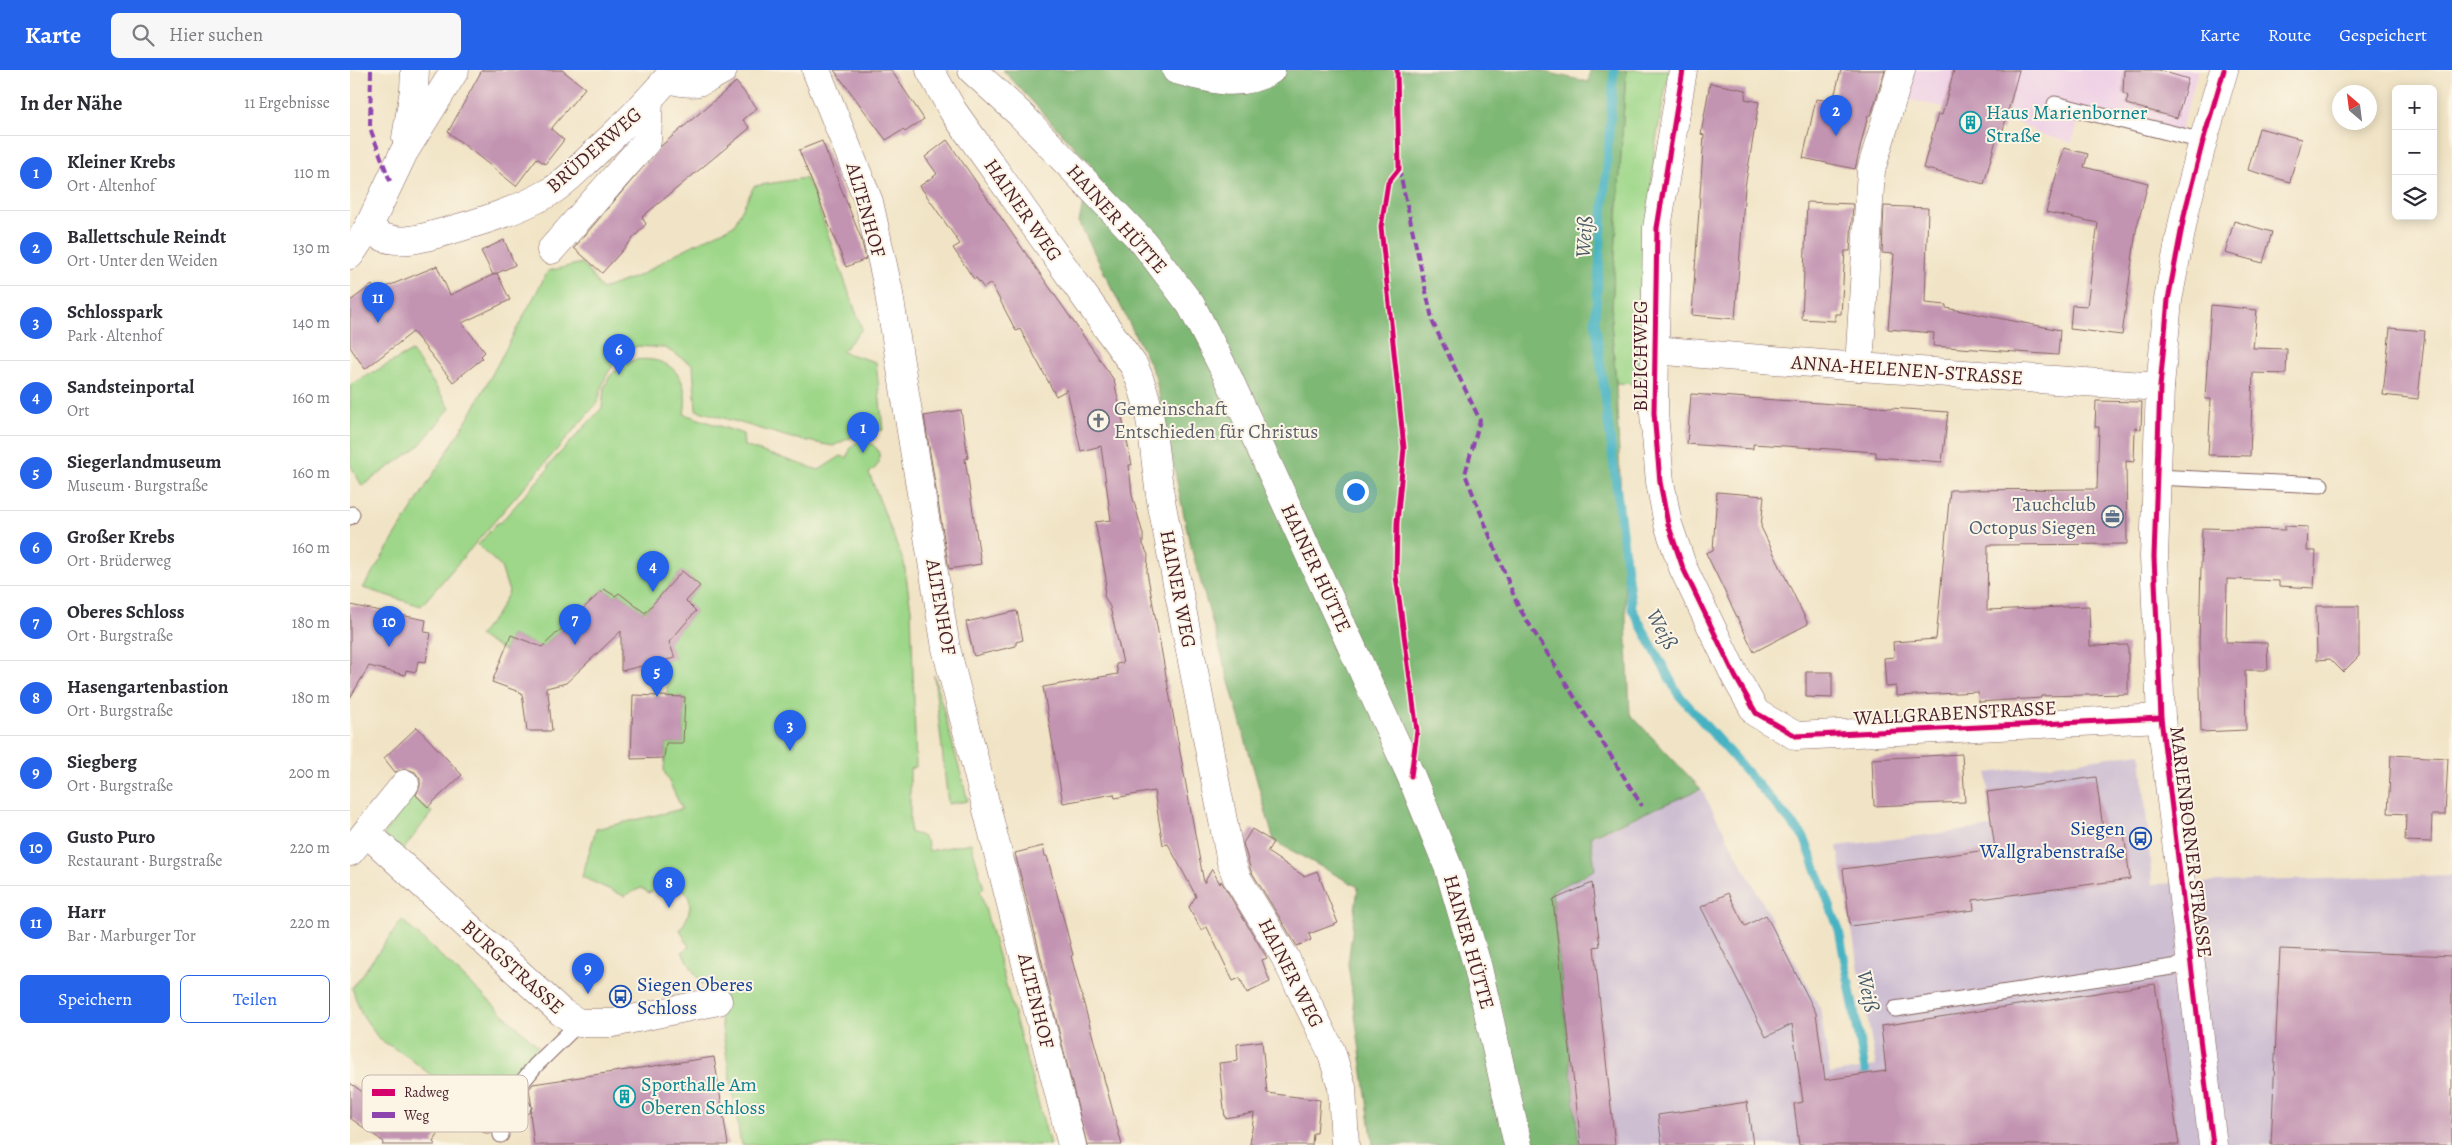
<!DOCTYPE html>
<html lang="de">
<meta charset="utf-8">
<style>
:root{--surface:#fff;--page:#f7f7f7;--text:#2b2b33;--muted:#7c7c81;--line:#e1e1e2;--accent:#2563eb}
body{margin:0;font-family:Alegreya,serif;background:var(--page);color:var(--text)}
.controls{position:absolute;right:15px;top:15px;display:grid;overflow:hidden;border-radius:8px;box-shadow:0 2px 12px #0003}
.controls button{width:45px;height:45px;display:grid;place-items:center;padding:0;border:0;border-bottom:1px solid var(--line);background:var(--surface);color:var(--text);font:25px sans-serif}
.compass{position:absolute;left:1982px;top:15px;width:45px;height:45px;border-radius:50%;background:var(--surface);box-shadow:0 2px 12px #0003;rotate:332deg}
.you{position:absolute;left:1005px;top:421px;width:18px;height:18px;margin:-12px;border:4px solid #fff;border-radius:50%;background:#1a73e8;box-shadow:0 0 0 8px #1a73e833}
.badge{display:grid;place-items:center;width:32px;height:32px;border-radius:50%;background:var(--accent);color:#fff;font-size:16px;font-weight:700}
.pin{position:absolute;translate:-50% -41px;filter:drop-shadow(0 1px 2px #0008)}
.pin::after{content:'';position:absolute;top:26px;width:18px;height:15px;background:inherit;clip-path:polygon(0 0,100% 0,50% 100%)}
.list{margin:0;padding:0;list-style:none}
h2{display:flex;justify-content:space-between;align-items:center;height:65px;margin:0;padding:0 20px;font-size:21px}
h2 small{font-size:16px;font-weight:400;color:var(--muted)}
.list li{display:grid;grid-template-columns:32px 1fr auto;gap:15px;align-items:center;box-sizing:border-box;height:75px;padding:0 20px;border-top:1px solid var(--line)}
.list b{display:block;font-size:19px;white-space:nowrap}
.list p{margin:0;font-size:16px;white-space:nowrap;color:var(--muted)}
.list em{font-size:16px;font-style:normal;color:var(--muted)}
.actions{display:flex;gap:10px;padding:15px 20px}
.actions a{flex:1;padding:11px 0;border:1px solid var(--accent);border-radius:8px;text-align:center;font-size:18px;color:var(--accent)}
.actions .main{background:var(--accent);color:#fff}
.icon{flex:none;width:28px;height:28px;fill:none;stroke:currentColor;stroke-width:2;stroke-linecap:round;stroke-linejoin:round}
.map{position:relative;flex:none;width:2102px;height:1075px;overflow:hidden}
header{display:flex;align-items:center;gap:30px;box-sizing:border-box;height:70px;padding:0 25px;background:var(--accent);color:#fff}
header strong{font-size:24px}
nav{display:flex;gap:28px;margin-inline-start:auto;font-size:18px}
.search{width:350px;height:45px;background:var(--page);display:flex;align-items:center;gap:12px;box-sizing:border-box;padding:0 18px;border-radius:8px;color:var(--muted);font-size:19px}
main{display:flex}
aside{flex:1;background:var(--surface)}
.map>svg:first-child{display:block}
</style>
<header>
<strong>Karte</strong>
<div class="search"><svg class="icon" aria-label="search" viewBox="0 0 24 24"><circle cx="10" cy="10" r="6"/><path d="M15 15l6 6"/></svg>Hier suchen</div>
<nav><a>Karte</a><a>Route</a><a>Gespeichert</a></nav>
</header>
<main>
<aside>
<h2>In der Nähe<small>11 Ergebnisse</small></h2>
<ul class="list">
<li><span class="badge">1</span><div><b>Kleiner Krebs</b><p>Ort · Altenhof</p></div><em>110 m</em></li>
<li><span class="badge">2</span><div><b>Ballettschule Reindt</b><p>Ort · Unter den Weiden</p></div><em>130 m</em></li>
<li><span class="badge">3</span><div><b>Schlosspark</b><p>Park · Altenhof</p></div><em>140 m</em></li>
<li><span class="badge">4</span><div><b>Sandsteinportal</b><p>Ort</p></div><em>160 m</em></li>
<li><span class="badge">5</span><div><b>Siegerlandmuseum</b><p>Museum · Burgstraße</p></div><em>160 m</em></li>
<li><span class="badge">6</span><div><b>Großer Krebs</b><p>Ort · Brüderweg</p></div><em>160 m</em></li>
<li><span class="badge">7</span><div><b>Oberes Schloss</b><p>Ort · Burgstraße</p></div><em>180 m</em></li>
<li><span class="badge">8</span><div><b>Hasengartenbastion</b><p>Ort · Burgstraße</p></div><em>180 m</em></li>
<li><span class="badge">9</span><div><b>Siegberg</b><p>Ort · Burgstraße</p></div><em>200 m</em></li>
<li><span class="badge">10</span><div><b>Gusto Puro</b><p>Restaurant · Burgstraße</p></div><em>220 m</em></li>
<li><span class="badge">11</span><div><b>Harr</b><p>Bar · Marburger Tor</p></div><em>220 m</em></li>
</ul>
<div class="actions"><a class="main">Speichern</a><a>Teilen</a></div>
</aside>
<div class="map">
<svg width="2102" height="1075" viewBox="0 0 2102 1075">
<rect width="100%" height="100%" fill="#fcf5e5"/>
<filter id="ink" filterUnits="userSpaceOnUse"><feTurbulence type="fractalNoise" baseFrequency=".02" numOctaves="2"/><feDisplacementMap in="SourceGraphic" scale="10" xChannelSelector="R" yChannelSelector="G"/><feConvolveMatrix kernelMatrix="1 2 1 2 8 2 1 2 1" color-interpolation-filters="sRGB"/></filter>
<filter id="wash" filterUnits="userSpaceOnUse"><feTurbulence type="fractalNoise" baseFrequency=".0096" numOctaves="4" result="noise"/><feDisplacementMap in="SourceGraphic" scale="20" xChannelSelector="R" yChannelSelector="G"/><feGaussianBlur stdDeviation="1.12" result="paint"/><feColorMatrix in="noise" values="0 0 0 0 0 0 0 0 0 0 0 0 0 0 0 0 0 1.4 0 .05"/><feComposite in="paint" operator="in"/></filter>
<g filter="url(#wash)">
<rect width="100%" height="100%" fill="#f1e4c6"/>
<polygon fill="#efd0e6" points="1551,0 1848,0 1828,69 1731,41 1722,73 1683,62 1683,59 1665,52 1545,27"/>
<polygon fill="#cdbed2" points="1791,683 1802,814 2102,805 2102,1075 1229,1075 1202,821 1245,800 1241,767 1351,719 1470,938 1480,1004 1526,996 1487,776 1641,757 1637,703"/>
<g fill="#9ed789" stroke="#747b5a">
<polygon points="1276,0 1319,0 1305,76 1298,155 1291,314 1266,313 1261,252"/>
<path d="M455,108L461,117L512,259L492,282L526,292L533,360L508,364L483,376L442,368L346,340L343,295L315,278L287,276C262,293 255,301 248,332L71,536L13,518L120,345L198,201L232,193L252,219L291,205L325,184L384,155L404,116Z"/>
<polygon points="62,281 100,338 69,376 12,416 0,394 0,315"/>
<path d="M284,290C321,285 341,308 334,344L393,364L394,376L469,400L491,386L497,388C506,350 549,385 519,403L554,493L561,539L566,697L560,699V763C572,764 578,769 579,781L621,773L634,818L630,820L700,1075H391L365,913L351,914L332,882L339,877L330,860C353,828 333,804 299,823L291,818L274,826L232,807L246,759L332,739L314,701L316,673H333L335,627L317,626L318,600L315,590L325,588L311,566L323,567L346,541L336,531L350,516L332,501L297,540L293,542L269,523L265,526L254,519L192,577L161,565L154,581L129,566L147,544L159,522L151,497L128,475L148,452L150,453L199,398L198,396L252,338L254,318L260,306L271,296Z"/>
<polygon points="584,605 618,731 598,734"/>
<polygon points="62,727 82,742 53,780 33,765"/>
<polygon points="52,850 188,976 119,1056 96,1035 87,1010 58,987 29,969 11,943 2,918"/>
</g>
<polygon fill="#7eb875" stroke="#646c50" points="653,0 1186,0 1239,12 1240,0 1276,0 1261,252 1266,313 1280,644 1351,719 1241,766 1245,800 1202,821 1229,1075 1023,1075 998,894 1008,817 924,771 839,470 805,305 729,152 741,95"/>
<g fill="none" stroke-linecap="round" stroke-linejoin="round">
<polyline stroke="#46b3c2" stroke-width="9" points="1264,0 1245,250 1282,539 1328,624 1454,767 1489,860 1518,1016"/>
</g>
<g id="blocks">
<g fill="#c394b2">
<polygon points="132,0 212,0 235,18 201,59 214,70 195,94 187,88 166,116 98,62"/>
<polygon points="484,0 541,0 574,49 555,62 553,60 536,70"/>
<polygon points="1491,0 1535,0 1521,45 1518,45 1505,99 1453,88 1466,29 1483,31"/>
<polygon points="1604,0 1669,0 1653,60 1649,59 1634,114 1573,98 1588,44 1592,45"/>
<polygon points="1774,0 1808,0 1838,9 1827,48 1776,34 1778,26 1773,23"/>
<polygon points="386,12 407,38 393,50 400,58 292,147 296,154 252,203 224,178 311,76"/>
<polygon points="1360,13 1396,20 1395,29 1409,32 1395,117 1385,249 1342,245 1354,65 1351,64"/>
<polygon points="1909,58 1951,69 1940,112 1898,100"/>
<polygon points="597,70 764,310 782,395 779,395 782,425 793,464 793,474 798,485 797,502 854,813 862,799 870,814 871,811 917,888 912,890 920,912 897,923 890,908 883,911 857,857 851,860 839,837 846,826 818,774 813,775 804,721 765,728 764,724 713,733 693,617 768,604 766,594 773,593 760,537 754,526 756,508 745,452 761,450 751,376 731,381 717,320 706,326 670,259 666,261 641,213 634,218 626,208 624,209 603,178 610,174 570,116 587,104 575,87"/>
<polygon points="472,71 511,168 516,189 496,197 449,80"/>
<polygon points="1714,78 1738,84 1734,97 1798,113 1786,161 1772,265 1720,259 1722,235 1737,236 1748,153 1696,142"/>
<polygon points="1457,132 1503,134 1500,181 1495,181 1491,244 1485,244 1485,251 1452,249"/>
<polygon points="1534,136 1578,138 1575,233 1596,235 1596,238 1710,260 1708,285 1583,276 1584,263 1538,259 1544,184 1532,183"/>
<polygon points="1884,151 1922,162 1913,193 1875,183"/>
<polygon points="154,170 165,195 143,205 131,181"/>
<polygon points="87,196 100,225 147,203 160,230 112,253 135,282 131,286 133,288 103,312 63,262 15,299 0,277 0,231 22,215 26,221"/>
<polygon points="1861,235 1907,240 1903,278 1937,279 1936,304 1903,303 1900,386 1858,385 1861,329 1855,329"/>
<polygon points="2040,258 2075,261 2068,329 2033,325"/>
<polygon points="1341,324 1598,342 1592,392 1526,387 1526,382 1465,378 1403,374 1403,379 1337,374"/>
<polygon points="1746,331 1792,332 1791,359 1785,358 1784,392 1776,391 1777,474 1638,475 1637,540 1739,536 1740,576 1778,575 1778,624 1691,626 1691,628 1629,632 1628,622 1546,626 1546,616 1536,617 1534,588 1544,587 1543,572 1586,569 1600,420 1747,419 1749,357 1745,357"/>
<polygon points="611,340 618,388 615,389 631,494 599,499 574,346"/>
<polygon points="1367,422 1414,426 1411,457 1458,554 1404,582 1356,483 1363,480"/>
<polygon points="1935,456 1958,457 1957,481 1966,481 1964,518 1929,516 1929,511 1877,509 1876,572 1917,573 1918,600 1895,600 1896,660 1851,662 1849,573 1852,458 1935,460"/>
<polygon points="332,501 350,516 336,531 346,541 319,572 325,588 271,601 271,561 216,613 196,618 196,622 198,622 202,661 177,661 172,623 142,612 161,565 192,577 254,519 265,526 269,523 295,543"/>
<polygon points="0,535 76,550 74,562 81,563 76,592 68,591 66,602 56,600 55,605 19,596 0,628"/>
<polygon points="1966,536 2009,536 2009,586 1993,602 1980,589 1967,590"/>
<polygon points="667,541 673,570 666,572 666,576 624,586 616,552"/>
<polygon points="1456,602 1482,602 1482,628 1456,627"/>
<polygon points="283,625 335,627 333,673 316,673 314,688 281,689"/>
<polygon points="67,657 112,705 78,737 66,725 70,716 70,709 65,702 57,699 45,702 34,688"/>
<polygon points="1612,684 1615,732 1524,736 1522,689"/>
<polygon points="2041,685 2098,688 2095,745 2082,745 2081,772 2055,771 2056,744 2038,743"/>
<polygon points="1746,707 1754,766 1774,764 1780,809 1623,830 1624,840 1500,856 1493,799 1645,779 1637,722"/>
<polygon points="902,759 923,772 917,782 954,806 967,801 988,853 959,864 961,870 947,876 901,801 893,773"/>
<polygon points="693,776 695,786 697,786 723,885 721,886 772,1075 737,1075 665,783"/>
<polygon points="1242,813 1250,876 1244,877 1265,1075 1231,1075 1203,830"/>
<polygon points="1378,823 1395,856 1416,845 1466,943 1475,1010 1536,1001 1531,956 1805,914 1829,1075 1449,1075 1444,1034 1453,1032 1442,954 1416,967 1351,837"/>
<polygon points="1930,879 2102,886 2102,1075 1921,1075"/>
<polygon points="912,971 917,1023 970,1030 967,1063 963,1063 962,1075 900,1075 904,1043 875,1048 869,993 888,991 887,974"/>
<polygon points="364,987 378,1075 184,1075 180,1043 182,1038 179,1019 183,1014"/>
<polygon points="0,1013 50,1049 63,1032 95,1055 83,1072 86,1075 32,1075 34,1072 0,1048"/>
<polygon points="1397,1032 1403,1075 1312,1075 1308,1045"/>
</g>
</g>
</g>
<g filter="url(#ink)">
<use href="#blocks" fill-opacity="0" stroke="#846461" stroke-width="1"/>
<g fill="none" stroke-linecap="round" stroke-linejoin="round">
<defs>
<g id="service">
<polyline points="1705,34 1853,71"/>
<polyline points="1806,407 1971,415"/>
<polyline points="0,447 2,444"/>
<polyline points="1545,939 1842,894"/>
<polyline points="160,1027 173,1037"/>
<polyline points="147,1043 151,1065"/>
<polyline points="137,1055 186,995 229,953"/>
</g>
<g id="minor">
<polyline points="466,0 519,132 538,218 596,578 722,1075"/>
<path d="M580,0L603,41L784,296C805,340 803,389 812,436C835,555 858,674 881,792L887,808L935,887L981,981L992,1017L995,1075"/>
<path d="M826,0C859,9 890,19 921,0"/>
<polyline points="1333,0 1307,158 1304,343 1310,412 1318,454 1333,498 1385,606 1406,643 1446,666 1811,648"/>
<path d="M317,9C344,16 349,14 373,0"/>
<polyline points="56,68 64,20 65,0"/>
<polyline points="201,180 297,71 299,31"/>
<polyline points="0,185 18,158 54,82 105,0"/>
<polyline points="1304,280 1509,297 1810,317"/>
<polyline points="1509,297 1521,100 1551,0"/>
<polyline points="17,763 211,942 229,953 263,953 368,931"/>
<polyline points="0,782 55,714"/>
</g>
<g id="tertiary">
<polyline points="622,0 670,44 794,173 841,235 877,305 1061,706 1099,799 1128,898 1168,1075"/>
<path d="M18,158C42,178 66,170 94,162C130,152 167,141 200,122C216,112 230,97 243,85C272,58 299,30 325,0"/>
</g>
<polyline id="secondary" points="1863,1075 1811,648 1804,487 1810,317 1818,230 1835,141 1853,71 1874,0"/>
</defs>
<use href="#service" stroke="#846461" stroke-width="17"/>
<use href="#minor" stroke="#846461" stroke-width="29"/>
<use href="#tertiary" stroke="#846461" stroke-width="29"/>
<use href="#secondary" stroke="#846461" stroke-width="29"/>
<use href="#service" stroke="#fff" stroke-width="15"/>
<use href="#minor" stroke="#fff" stroke-width="28"/>
<use href="#tertiary" stroke="#fff" stroke-width="28"/>
<use href="#secondary" stroke="#fff" stroke-width="28"/>
<g stroke="#8e44ad" stroke-width="4" stroke-dasharray="8 4" stroke-linecap="butt">
<polyline points="21,0 20,58 40,111"/>
<polyline points="1049,99 1083,253 1130,350 1115,404 1168,536 1292,736"/>
</g>
<defs>
<g id="cycleway">
<polyline points="1047,0 1049,99 1038,113 1031,157 1054,378 1047,453 1046,506 1067,661 1061,706"/>
<polyline points="1333,0 1307,158 1304,343 1310,412 1318,454 1333,498 1385,606 1406,643 1446,666 1811,648"/>
<polyline points="1863,1075 1811,648 1804,487 1810,317 1818,230 1835,141 1853,71 1874,0"/>
</g>
</defs>
<use href="#cycleway" stroke="#fcf5e5" stroke-width="8"/>
<use href="#cycleway" stroke="#d6006c" stroke-width="5"/>
</g>
</g>
<defs>
<symbol id="building-ring" viewBox="-11 -11 22 22"><circle r="9.5" fill="#fcf5e5" stroke="#0f9aa8" stroke-width="1.5"/><path d="M-4-6H4V6H1V3H-1V6H-4ZM-2.5-4.3h1.7v1.8h-1.7ZM.8-4.3h1.7v1.8H.8ZM-2.5-1h1.7V.8h-1.7ZM.8-1h1.7V.8H.8Z" fill="#0f9aa8"/></symbol>
<symbol id="church-ring" viewBox="-11 -11 22 22"><circle r="9.5" fill="#fcf5e5" stroke="#6b7280" stroke-width="1.5"/><path d="M-1.2-6h2.4v3.5h3.3v2.4h-3.3V6h-2.4V-.1h-3.3v-2.4h3.3Z" fill="#6b7280"/></symbol>
<symbol id="office-ring" viewBox="-11 -11 22 22"><circle r="9.5" fill="#fcf5e5" stroke="#5c6f8a" stroke-width="1.5"/><path d="M-6-3h4V-5.5h4V-3h4V5H-6ZM-1-4.5V-3h2v-1.5ZM-6 0V1H6V0Z" fill="#5c6f8a"/></symbol>
<symbol id="bus-ring" viewBox="-11 -11 22 22"><circle r="9.5" fill="#fcf5e5" stroke="#1a4fb4" stroke-width="1.5"/><path d="M-5-6H5V4H4V6H2V4H-2V6H-4V4H-5ZM-3.5-4V0h7V-4ZM-3.5 1.2v1.5H-2V1.2ZM2 1.2v1.5H3.5V1.2Z" fill="#1a4fb4"/></symbol>
</defs>
<g fill-rule="evenodd">
<use href="#building-ring" x="1608" y="40" width="25" height="25"/>
<use href="#church-ring" x="736" y="338" width="25" height="25"/>
<use href="#office-ring" x="1750" y="434" width="25" height="25"/>
<use href="#bus-ring" x="1778" y="756" width="25" height="25"/>
<use href="#bus-ring" x="258" y="914" width="25" height="25"/>
<use href="#building-ring" x="262" y="1014" width="25" height="25"/>
</g>
<g text-anchor="middle" dominant-baseline="central" stroke-width="4" stroke-linejoin="round" paint-order="stroke">
<g font-size="20" fill="#0d838f" stroke="#fcf5e5" text-anchor="start">
<text x="1636" y="42">Haus Marienborner<tspan x="1636" dy="23">Straße</tspan></text>
<text x="291" y="1014">Sporthalle Am<tspan x="291" dy="23">Oberen Schloss</tspan></text>
</g>
<g font-size="20" fill="#4a1f2b" stroke="#fcf5e5">
<text transform="translate(244 80) rotate(-41)">BRÜDERWEG</text>
<text transform="translate(516 140) rotate(74)">ALTENHOF</text>
<text transform="translate(673 140) rotate(55)">HAINER WEG</text>
<text transform="translate(767 149) rotate(48)">HAINER HÜTTE</text>
<text transform="translate(1290 286) rotate(-90)">BLEICHWEG</text>
<text transform="translate(1557 300) rotate(4)">ANNA-HELENEN-STRASSE</text>
<text transform="translate(966 498) rotate(65)">HAINER HÜTTE</text>
<text transform="translate(828 519) rotate(79)">HAINER WEG</text>
<text transform="translate(591 537) rotate(80)">ALTENHOF</text>
<text transform="translate(1605 643) rotate(-3)">WALLGRABENSTRASSE</text>
<text transform="translate(1841 772) rotate(83)">MARIENBORNER STRASSE</text>
<text transform="translate(1119 872) rotate(74)">HAINER HÜTTE</text>
<text transform="translate(163 897) rotate(42)">BURGSTRASSE</text>
<text transform="translate(941 903) rotate(63)">HAINER WEG</text>
<text transform="translate(686 931) rotate(76)">ALTENHOF</text>
</g>
<g font-size="20" fill="#5b616d" stroke="#fcf5e5" text-anchor="start">
<text x="764" y="338">Gemeinschaft<tspan x="764" dy="23">Entschieden für Christus</tspan></text>
</g>
<g font-size="20" fill="#4e5e75" stroke="#fcf5e5" text-anchor="end">
<text x="1746" y="434">Tauchclub<tspan x="1746" dy="23">Octopus Siegen</tspan></text>
</g>
<g font-size="20" fill="#164399" stroke="#fcf5e5" text-anchor="end">
<text x="1775" y="758">Siegen<tspan x="1775" dy="23">Wallgrabenstraße</tspan></text>
<text x="287" y="914" text-anchor="start">Siegen Oberes<tspan x="287" dy="23">Schloss</tspan></text>
</g>
<g font-size="21" font-style="italic" fill="#485a67" stroke="#fcf5e5">
<text transform="translate(1234 167) rotate(-86)">Weiß</text>
<text transform="translate(1312 559) rotate(62)">Weiß</text>
<text transform="translate(1518 921) rotate(79)">Weiß</text>
</g>
</g>
<rect x="12" y="1005" width="166" height="57" rx="8" fill="#fcf5e5" stroke="#c7b5ad" stroke-width="1"/>
<rect x="22" y="1019" width="23" height="7" fill="#d6006c"/>
<rect x="22" y="1042" width="23" height="6" fill="#8e44ad"/>
<g font-size="14" fill="#4a1f2b">
<text x="54" y="1027">Radweg</text>
<text x="54" y="1050">Weg</text>
</g>
</svg>
<div class="controls">
<button>+</button>
<button>−</button>
<button><svg class="icon" aria-label="layers" viewBox="0 0 24 24"><path d="M12 4l9 5-9 5-9-5zM3 14l9 5 9-5"/></svg></button>
</div>
<svg class="compass" viewBox="-18 -18 36 36"><path d="M0-13l5 13h-10z" fill="#e53935"/><path d="M0 13l5-13h-10z" fill="#7c7c81"/></svg>
<div class="you"></div>
<div class="pin badge" style="left:513px;top:383px">1</div>
<div class="pin badge" style="left:1486px;top:66px">2</div>
<div class="pin badge" style="left:440px;top:681px">3</div>
<div class="pin badge" style="left:303px;top:522px">4</div>
<div class="pin badge" style="left:307px;top:627px">5</div>
<div class="pin badge" style="left:269px;top:305px">6</div>
<div class="pin badge" style="left:225px;top:575px">7</div>
<div class="pin badge" style="left:319px;top:838px">8</div>
<div class="pin badge" style="left:238px;top:924px">9</div>
<div class="pin badge" style="left:39px;top:577px">10</div>
<div class="pin badge" style="left:28px;top:253px">11</div>
</div>
</main>
